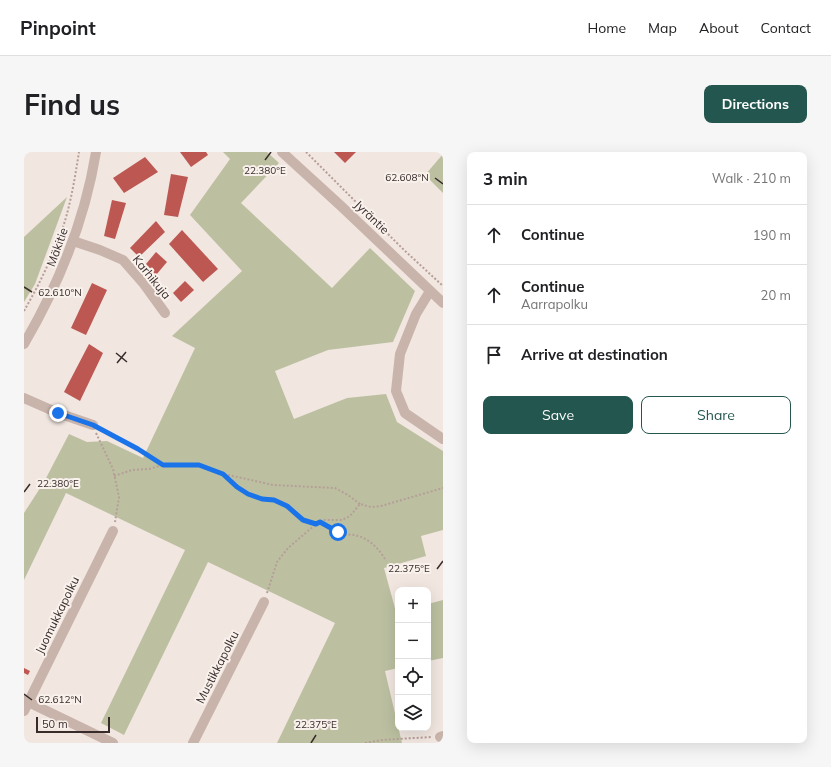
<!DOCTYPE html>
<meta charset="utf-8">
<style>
:root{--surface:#fff;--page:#f6f6f6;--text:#202124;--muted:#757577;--line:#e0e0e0;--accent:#23564f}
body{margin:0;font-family:Mulish,sans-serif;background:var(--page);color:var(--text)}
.controls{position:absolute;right:12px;bottom:12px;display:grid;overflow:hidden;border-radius:8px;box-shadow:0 4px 16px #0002}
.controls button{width:36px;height:36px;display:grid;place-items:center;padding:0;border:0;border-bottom:1px solid var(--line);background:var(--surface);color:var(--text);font:20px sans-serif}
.scale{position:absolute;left:12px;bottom:10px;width:74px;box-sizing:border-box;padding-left:4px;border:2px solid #382c2b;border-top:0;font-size:11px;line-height:14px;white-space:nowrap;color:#382c2b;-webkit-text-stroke:3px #f9f1ec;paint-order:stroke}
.stop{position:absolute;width:12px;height:12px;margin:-9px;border:3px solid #1a73e8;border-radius:50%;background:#fff}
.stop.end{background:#1a73e8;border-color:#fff;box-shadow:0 1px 4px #0008}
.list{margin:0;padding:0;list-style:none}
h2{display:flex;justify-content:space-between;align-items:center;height:52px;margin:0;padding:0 16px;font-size:17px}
h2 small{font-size:13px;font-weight:400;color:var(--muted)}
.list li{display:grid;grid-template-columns:26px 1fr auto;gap:12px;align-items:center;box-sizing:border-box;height:60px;padding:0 16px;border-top:1px solid var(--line)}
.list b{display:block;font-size:15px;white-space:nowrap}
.list p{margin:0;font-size:13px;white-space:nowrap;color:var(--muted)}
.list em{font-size:13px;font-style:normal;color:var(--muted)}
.actions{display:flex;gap:8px;padding:12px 16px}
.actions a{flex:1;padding:9px 0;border:1px solid var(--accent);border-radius:8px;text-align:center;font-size:14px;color:var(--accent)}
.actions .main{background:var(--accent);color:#fff}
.icon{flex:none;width:22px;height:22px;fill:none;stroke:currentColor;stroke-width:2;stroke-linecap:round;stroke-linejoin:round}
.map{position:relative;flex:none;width:419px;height:591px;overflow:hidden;border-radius:8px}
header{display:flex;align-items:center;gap:24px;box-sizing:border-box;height:56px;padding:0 20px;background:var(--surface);border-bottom:1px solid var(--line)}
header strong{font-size:19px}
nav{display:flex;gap:22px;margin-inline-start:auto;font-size:14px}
.intro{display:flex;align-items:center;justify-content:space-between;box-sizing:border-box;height:96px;padding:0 24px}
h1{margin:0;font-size:28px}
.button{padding:10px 18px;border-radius:8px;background:var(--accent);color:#fff;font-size:14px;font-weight:700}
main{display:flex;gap:24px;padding:0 24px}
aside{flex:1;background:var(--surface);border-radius:8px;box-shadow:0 4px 16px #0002}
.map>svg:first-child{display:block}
</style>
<header>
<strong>Pinpoint</strong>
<nav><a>Home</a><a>Map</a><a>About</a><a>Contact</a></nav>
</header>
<div class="intro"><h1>Find us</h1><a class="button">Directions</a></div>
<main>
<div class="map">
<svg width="419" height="591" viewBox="0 0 419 591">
<rect width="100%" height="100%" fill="#f1e6e0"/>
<g fill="#bcc0a1">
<polygon points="199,0 243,0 255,11 217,51 308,136 346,96 391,139 369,190 304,198 251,219 270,267 323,246 362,242 373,270 419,299 419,378 397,384 402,404 360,416 372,460 374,460 374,516 361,519 378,591 253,591 311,471 184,410 100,583 77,571 161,398 42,341 0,428 0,361 20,330 45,282 63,290 83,289 119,306 171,196 148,184 218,119 166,63 206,7"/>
<polygon points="419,2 419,41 401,23"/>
<polygon points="43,45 11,132 0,150 0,85"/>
<polygon points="419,448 419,506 404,509 404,452"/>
</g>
<g fill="#bd5752">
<polygon points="156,0 182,0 184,3 167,15"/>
<polygon points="310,0 332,0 321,11"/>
<polygon points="121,5 134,20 100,41 89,26"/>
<polygon points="147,22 164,25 154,65 140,63"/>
<polygon points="88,48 102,51 91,87 80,84"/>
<polygon points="132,69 141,80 115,105 106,96"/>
<polygon points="158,78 194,117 179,130 145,92"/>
<polygon points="132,100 143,110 132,123 122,112"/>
<polygon points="161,129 170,138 157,150 149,141"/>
<polygon points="68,131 83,138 62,183 47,176"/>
<polygon points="65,192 79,201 56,249 40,240"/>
<polygon points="0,516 6,519 4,523 0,521"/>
</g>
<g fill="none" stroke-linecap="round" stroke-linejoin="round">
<g stroke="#b59e97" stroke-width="2" stroke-dasharray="2 2" stroke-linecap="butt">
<polyline points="282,0 380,98 419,134"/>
<path d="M0,159C15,133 29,104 39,75C47,51 51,25 55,0"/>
<polyline points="76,277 114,297 139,313"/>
<polyline points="72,281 89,317 95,345 91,370"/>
<polyline points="200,322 249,333 311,336 324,343 336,352"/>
<polyline points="90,324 108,318 125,317 139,313 175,313 199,322 213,335 224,342 238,347 250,348 263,354 279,367 292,372"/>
<path d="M296,369C304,373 310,379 318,382C324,383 329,382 334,384C346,387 357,399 362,409"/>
<polyline points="243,441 253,410 264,396 292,372 299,368 318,368 326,364 336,352 347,355 357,354 419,336"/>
<polyline points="341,591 358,588 407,585"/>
</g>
<g stroke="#c9b4ac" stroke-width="10">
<polyline points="258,0 317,54 419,151"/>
<polyline points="49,89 76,98 99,108 120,132 141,161"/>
<polyline points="406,139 392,162 376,202 372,239 381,261 419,287"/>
<path d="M0,192C35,132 61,68 72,0"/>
<polyline points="0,246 34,261 69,273"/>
<polyline points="0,548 89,591"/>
<polyline points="0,559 89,379"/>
<polyline points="416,585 419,584"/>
<polyline points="169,591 240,450"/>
</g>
</g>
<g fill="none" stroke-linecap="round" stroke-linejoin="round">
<polyline stroke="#1a73e8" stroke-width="5" points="34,261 69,273 114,297 139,313 175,313 199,322 213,335 224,342 238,347 250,348 263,354 279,368 292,372 296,370 314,380"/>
</g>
<path fill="none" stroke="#382c2b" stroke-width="1.5" d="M241,8L247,0M411,26L419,32M0,135L8,140M92,201L103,210M93,211L102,200M0,340L6,332M413,417L419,409M0,542L8,548M287,591L292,583"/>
<g text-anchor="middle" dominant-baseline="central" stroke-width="4" stroke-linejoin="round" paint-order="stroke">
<g font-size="12" fill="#382c2b" stroke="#f9f1ec">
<text transform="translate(348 65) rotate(44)">Jyräntie</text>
<text transform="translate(33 95) rotate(-70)">Mäkitie</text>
<text transform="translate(128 125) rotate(51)">Karhikuja</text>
<text transform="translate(33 463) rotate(-64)">Juomukkapolku</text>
<text transform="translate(193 515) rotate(-63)">Mustikkapolku</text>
</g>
</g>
<g font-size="10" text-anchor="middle" fill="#382c2b" stroke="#f9f1ec" stroke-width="4" stroke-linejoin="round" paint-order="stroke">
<text x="241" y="22">22.380°E</text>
<text x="383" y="29">62.608°N</text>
<text x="36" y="144">62.610°N</text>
<text x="34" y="335">22.380°E</text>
<text x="385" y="420">22.375°E</text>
<text x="36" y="551">62.612°N</text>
<text x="292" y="576">22.375°E</text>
</g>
</svg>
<div class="controls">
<button>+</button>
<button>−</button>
<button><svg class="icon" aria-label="locate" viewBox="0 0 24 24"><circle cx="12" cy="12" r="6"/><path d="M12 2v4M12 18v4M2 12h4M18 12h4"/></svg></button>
<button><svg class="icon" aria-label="layers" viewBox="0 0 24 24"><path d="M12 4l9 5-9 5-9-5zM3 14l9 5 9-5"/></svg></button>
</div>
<div class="scale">50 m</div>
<div class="stop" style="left:314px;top:380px"></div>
<div class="stop end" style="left:34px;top:261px"></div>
</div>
<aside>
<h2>3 min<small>Walk · 210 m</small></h2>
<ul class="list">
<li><svg class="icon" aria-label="ahead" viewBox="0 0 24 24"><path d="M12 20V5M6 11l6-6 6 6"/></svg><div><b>Continue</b></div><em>190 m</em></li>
<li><svg class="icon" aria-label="ahead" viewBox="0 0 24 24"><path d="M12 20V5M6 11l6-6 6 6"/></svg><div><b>Continue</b><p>Aarrapolku</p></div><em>20 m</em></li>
<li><svg class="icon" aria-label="arrive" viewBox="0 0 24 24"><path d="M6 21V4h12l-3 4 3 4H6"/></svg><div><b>Arrive at destination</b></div></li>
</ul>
<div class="actions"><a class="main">Save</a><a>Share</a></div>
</aside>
</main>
